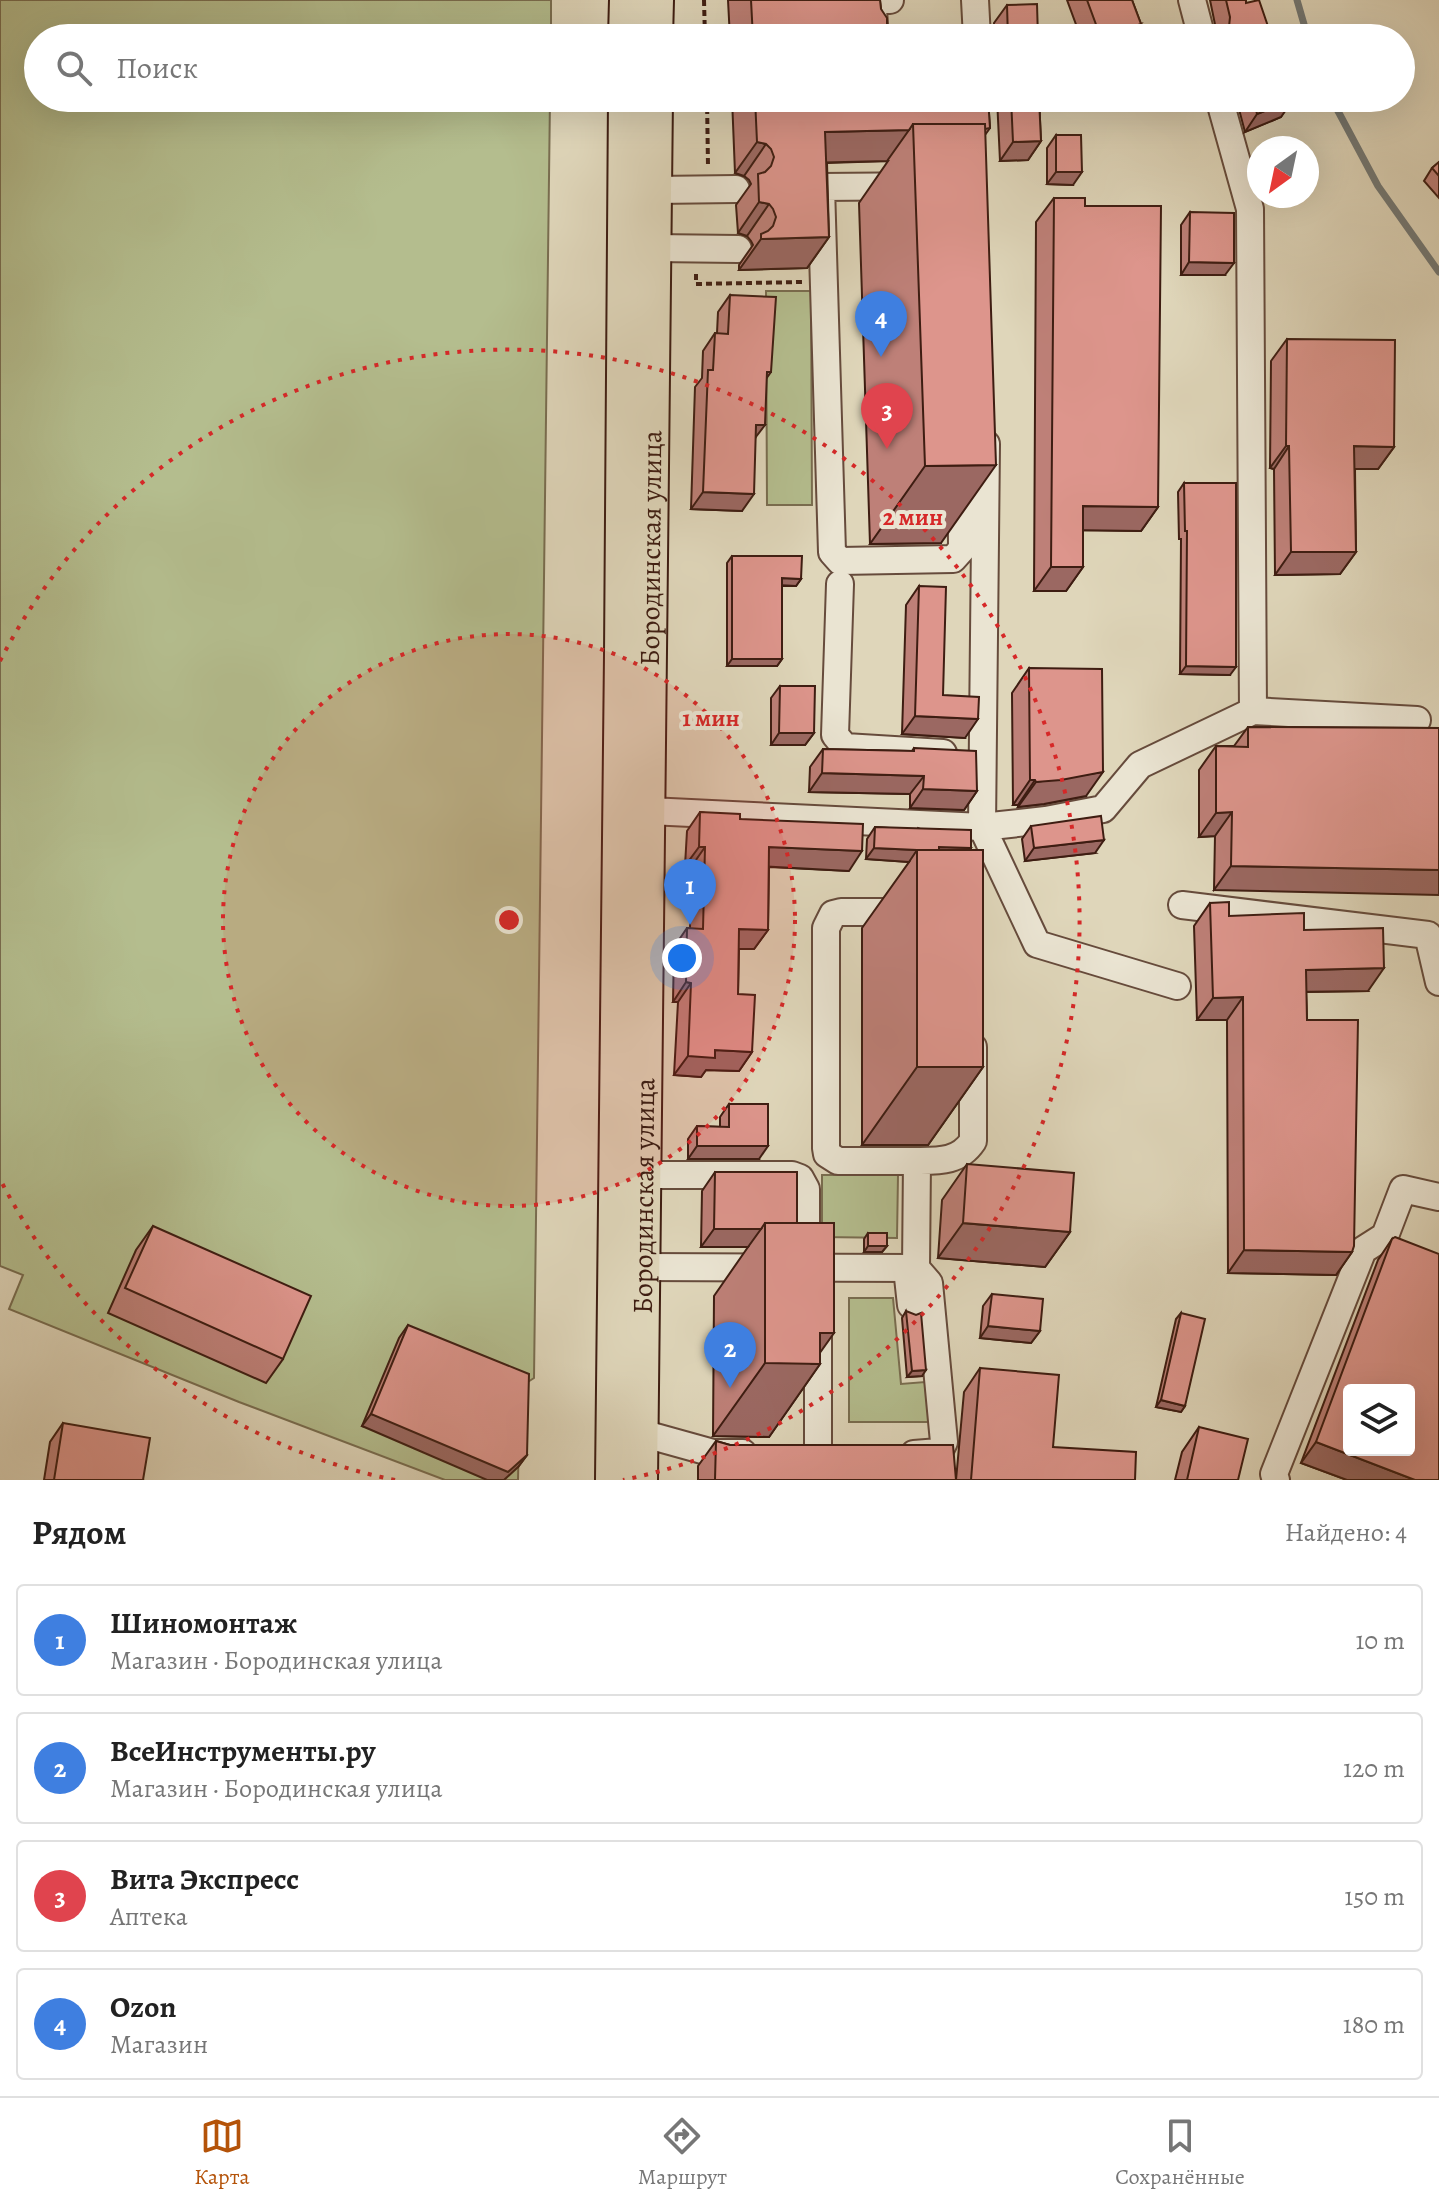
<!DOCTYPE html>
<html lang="ru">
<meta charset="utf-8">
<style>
:root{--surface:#fff;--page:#f6f6f6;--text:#222;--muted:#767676;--line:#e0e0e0;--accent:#b45309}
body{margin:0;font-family:Alegreya,serif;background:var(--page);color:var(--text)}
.controls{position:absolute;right:24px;bottom:24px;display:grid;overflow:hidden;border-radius:8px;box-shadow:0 8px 32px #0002}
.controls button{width:72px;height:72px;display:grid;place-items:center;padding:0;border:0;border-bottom:2px solid var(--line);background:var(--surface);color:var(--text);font:40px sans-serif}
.compass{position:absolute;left:1247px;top:136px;width:72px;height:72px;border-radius:50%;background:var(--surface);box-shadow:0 8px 32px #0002;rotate:213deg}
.you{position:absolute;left:682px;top:958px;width:28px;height:28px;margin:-20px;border:6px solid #fff;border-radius:50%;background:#1a73e8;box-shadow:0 0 0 12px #1a73e833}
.badge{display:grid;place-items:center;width:52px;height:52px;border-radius:50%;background:var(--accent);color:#fff;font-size:26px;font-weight:700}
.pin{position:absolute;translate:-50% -66px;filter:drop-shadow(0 2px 4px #0008)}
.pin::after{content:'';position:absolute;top:42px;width:28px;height:24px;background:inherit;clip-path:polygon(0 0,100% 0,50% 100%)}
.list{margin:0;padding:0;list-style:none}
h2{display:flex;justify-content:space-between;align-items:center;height:104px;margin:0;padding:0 32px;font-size:34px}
h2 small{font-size:26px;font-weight:400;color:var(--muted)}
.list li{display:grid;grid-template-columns:52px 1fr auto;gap:24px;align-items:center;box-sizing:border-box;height:112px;margin:0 16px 16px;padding:0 16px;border:2px solid var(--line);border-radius:8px}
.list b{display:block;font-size:30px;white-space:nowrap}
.list p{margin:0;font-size:26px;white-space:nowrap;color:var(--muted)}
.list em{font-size:26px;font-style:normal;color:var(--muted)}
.icon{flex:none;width:44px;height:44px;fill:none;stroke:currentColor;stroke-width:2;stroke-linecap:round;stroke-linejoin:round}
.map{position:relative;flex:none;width:1439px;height:1480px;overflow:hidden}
.search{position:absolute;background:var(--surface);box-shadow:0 8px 32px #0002;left:24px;right:24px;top:24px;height:88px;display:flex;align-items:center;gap:20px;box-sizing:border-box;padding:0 28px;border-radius:44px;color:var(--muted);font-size:30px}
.sheet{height:616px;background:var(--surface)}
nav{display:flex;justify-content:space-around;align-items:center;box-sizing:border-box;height:112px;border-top:2px solid var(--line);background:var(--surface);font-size:22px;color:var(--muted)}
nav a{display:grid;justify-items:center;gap:4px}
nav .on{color:var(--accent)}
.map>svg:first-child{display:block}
</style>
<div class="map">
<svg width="1439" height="1480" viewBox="0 0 1439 1480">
<rect width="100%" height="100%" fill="#dfd6ba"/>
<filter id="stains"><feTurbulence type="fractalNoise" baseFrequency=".0025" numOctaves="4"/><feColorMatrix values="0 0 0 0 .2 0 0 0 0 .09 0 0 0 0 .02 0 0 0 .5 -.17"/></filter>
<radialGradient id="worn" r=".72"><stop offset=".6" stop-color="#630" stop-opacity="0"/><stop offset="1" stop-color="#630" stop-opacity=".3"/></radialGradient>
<g fill="#b4bd8e" stroke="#796d50" stroke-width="2">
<polygon points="0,0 551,0 551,38 38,38 38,98 550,98 534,1378 520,1387 518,1480 445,1480 239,1402 9,1309 23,1275 0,1266"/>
<polygon points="766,291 811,291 812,505 767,505"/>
<polygon points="822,1175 898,1175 897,1238 822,1237"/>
<polygon points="849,1298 893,1298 901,1384 925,1382 929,1422 849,1422"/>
</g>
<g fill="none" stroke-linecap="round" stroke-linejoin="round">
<g stroke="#737976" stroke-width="7">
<polyline points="1297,0 1308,38"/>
<polyline points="1331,98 1378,186 1439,272"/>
</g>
<defs>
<g id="minor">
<polyline points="975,0 977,38"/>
<polyline points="1192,0 1202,38"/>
<polyline points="875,38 873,10 878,0 890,0"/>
<polyline points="1219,98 1250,209 1253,711"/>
<polygon points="941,186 960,200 962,549 953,559 840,561 832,552 821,187"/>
<polyline points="655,190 736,189"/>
<polyline points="654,248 738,249"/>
<polyline points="840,584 835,735 845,747 943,753"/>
<polyline points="649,811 982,827 986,444"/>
<polyline points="1182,905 1428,935 1439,982"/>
<polyline points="909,912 841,912 833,914 826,928 826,1148 827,1154 838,1161 917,1161"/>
<polyline points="1177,986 1037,944 982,827 1046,820 1103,809 1140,765 1253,711 1417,720"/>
<polyline points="644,1175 792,1175 800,1178 806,1189 806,1256"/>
<polyline points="643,1267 916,1268"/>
<polyline points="907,1268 911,1305"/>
<polyline points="641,1433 713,1453 743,1453"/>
<polyline points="818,1453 818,1332"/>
<path d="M914,1454L939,1452L944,1442L929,1283L916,1268L917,1161C939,1161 959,1162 973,1141V1047"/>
<polyline points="1276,1480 1274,1474 1363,1250 1385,1236 1403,1189 1439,1197"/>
</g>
<g id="major">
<polyline points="625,38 626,0"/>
<polyline points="656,38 657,0"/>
<polyline points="612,1480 621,655 625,98"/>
<path id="s1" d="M641,1480L656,98"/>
</g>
</defs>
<use href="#minor" stroke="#664b3c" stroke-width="30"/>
<use href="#major" stroke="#3e1d12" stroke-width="36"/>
<g stroke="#3e1d12" stroke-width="4" stroke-dasharray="6 4" stroke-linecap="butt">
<polyline points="704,0 705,38"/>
<polyline points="707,98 708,166"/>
<polyline points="696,274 696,284 802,282"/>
</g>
<use href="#minor" stroke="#eae4d2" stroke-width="26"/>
<use href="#major" stroke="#dfd6ba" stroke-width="32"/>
</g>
<g fill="#be8078" stroke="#3e1d12" stroke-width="2">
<polygon points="728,0 880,0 881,9 887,33 885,38 730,38"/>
<polygon points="1067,0 1132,0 1141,24 1131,38 1081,38"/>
<polygon points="1210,0 1246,0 1246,3 1272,38 1217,38 1217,34"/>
<polygon points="1007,5 1038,38 994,38 994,23"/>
<polygon points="732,98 888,98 888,106 922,111 953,104 957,98 988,98 990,128 985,135 941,543 870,544 859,203 888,161 827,163 829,237 807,268 739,270 739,265 753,245 751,241 747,236 738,233 736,205 751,184 749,180 744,176 735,173"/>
<polygon points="997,98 1039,98 1041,141 1028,160 1000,161"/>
<polygon points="1236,98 1292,98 1281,117 1245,132"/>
<polygon points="1056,135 1073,185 1047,184 1047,148"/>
<polygon points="1439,162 1439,198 1424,181 1432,168"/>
<polygon points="1054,198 1085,206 1158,507 1141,531 1083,530 1083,567 1066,591 1034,591 1036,222"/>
<polygon points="1190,212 1225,275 1181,275 1181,225"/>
<polygon points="730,295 771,372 766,379 742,511 691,509 695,387 702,378 703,351 715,333 717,333 718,312"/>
<polygon points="1287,339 1394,447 1378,469 1355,469 1356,552 1340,574 1275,575 1274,469 1270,468 1271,361"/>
<polygon points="1184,483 1230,675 1180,674 1181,539 1179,539 1178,492"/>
<polygon points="732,556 801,579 796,586 782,586 782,659 777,666 727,666 727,563"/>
<polygon points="919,586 943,695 965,738 902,734 906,605"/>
<polygon points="1029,668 1086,796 1044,804 1018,807 1018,805 1013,805 1012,693"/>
<polygon points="780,686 814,733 805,745 771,745 771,698"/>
<polygon points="1248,727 1439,728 1214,890 1215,836 1199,837 1199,770 1216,746 1234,746"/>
<polygon points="914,748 977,791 964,810 910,808 910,794 809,792 810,767 823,749 912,751"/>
<polygon points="700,812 740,819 849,871 769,867 768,930 754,949 739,949 738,994 752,1052 739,1071 706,1070 701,1077 674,1075 678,1002 673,1002 674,947 687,928 690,928 691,867 685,866 687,831"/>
<polygon points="1031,826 1095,853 1025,861 1022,839"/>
<polygon points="875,827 917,830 918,828 970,850 983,1067 928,1145 862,1145 862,928 909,862 866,859 867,839"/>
<polygon points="1210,903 1229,916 1304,930 1368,991 1306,992 1307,1020 1352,1252 1336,1275 1228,1273 1227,1020 1197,1020 1194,926"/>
<polygon points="729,1104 759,1159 688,1159 688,1139 697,1126 720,1127 720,1117"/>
<polygon points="967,1164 1070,1232 1045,1267 938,1258 942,1200"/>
<polygon points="715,1172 797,1223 820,1353 820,1364 769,1437 713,1436 714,1296 748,1247 701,1247 702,1191"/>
<polygon points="153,1226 283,1359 266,1383 108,1313 136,1250"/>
<polygon points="868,1233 887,1246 882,1252 864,1252 864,1239"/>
<polygon points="1392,1239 1439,1480 1347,1480 1301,1463 1378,1260"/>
<polygon points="992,1294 1040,1331 1031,1343 980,1338 983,1306"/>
<polygon points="906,1311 922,1376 907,1377 902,1318"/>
<polygon points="1181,1313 1185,1406 1181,1412 1156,1407 1176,1319"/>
<polygon points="408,1325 527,1455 518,1467 362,1426 399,1338"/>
<polygon points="980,1368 1053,1447 1135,1480 698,1480 698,1466 716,1441 730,1445 956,1480 964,1392"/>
<polygon points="63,1423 143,1480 44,1480 50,1442"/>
<polygon points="1199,1427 1238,1480 1175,1480 1182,1452"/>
</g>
<g fill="#9b6862" stroke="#3e1d12" stroke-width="2">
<polygon points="1141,24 1131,38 1103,38"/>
<polygon points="1293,100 1281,117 1245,132 1257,114"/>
<polygon points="909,130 887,161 803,163 825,132"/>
<polygon points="1041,141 1028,160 1000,161 1013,142"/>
<polygon points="757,142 766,144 744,176 735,173"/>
<polygon points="1056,172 1082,172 1073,185 1047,184"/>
<polygon points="759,202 769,204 747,236 738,233"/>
<polygon points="829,237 807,268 739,270 761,239"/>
<polygon points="1189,262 1234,263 1225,275 1181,275"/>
<polygon points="756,425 765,425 752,442"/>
<polygon points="1286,446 1289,446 1274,469 1270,468"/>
<polygon points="1354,446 1394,447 1378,469 1338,469"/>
<polygon points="996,465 941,543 870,544 925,466"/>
<polygon points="703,492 754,494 742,511 691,509"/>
<polygon points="1083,506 1158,507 1141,531 1066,530"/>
<polygon points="1291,552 1356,552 1340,574 1275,575"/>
<polygon points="1051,567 1083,567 1066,591 1034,591"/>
<polygon points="782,578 801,579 796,586 777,585"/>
<polygon points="732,659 782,659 777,666 727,666"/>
<polygon points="1186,666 1236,667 1230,675 1180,674"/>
<polygon points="915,716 978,719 965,738 902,734"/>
<polygon points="779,733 814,733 805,745 771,745"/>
<polygon points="1103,772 1086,796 1044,804 1018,807 1036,782"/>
<polygon points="822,773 924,776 910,794 809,792"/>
<polygon points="1030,780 1035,780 1018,805 1013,805"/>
<polygon points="923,789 977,791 964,810 910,808"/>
<polygon points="1232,812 1215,836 1199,837 1216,813"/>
<polygon points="1104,840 1095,853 1025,861 1034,848"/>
<polygon points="699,847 705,847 691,867 685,866"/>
<polygon points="769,847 862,851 849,871 756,866"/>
<polygon points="939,847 971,848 963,859 917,850"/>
<polygon points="874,848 917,850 909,862 866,859"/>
<polygon points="1231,866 1439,870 1439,895 1214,890"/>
<polygon points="739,929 768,930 754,949 726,949"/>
<polygon points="1384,968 1368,991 1290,992 1306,970"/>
<polygon points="686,982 691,983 678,1002 673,1002"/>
<polygon points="1243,997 1227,1020 1197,1020 1213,998"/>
<polygon points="715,1050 752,1052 739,1071 706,1070 701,1077 674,1075 688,1056"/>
<polygon points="917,1067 983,1067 928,1145 862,1145"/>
<polygon points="697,1146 768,1146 759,1159 688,1159"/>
<polygon points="963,1223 1070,1232 1045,1267 938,1258"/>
<polygon points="714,1229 761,1229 748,1247 701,1247"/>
<polygon points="868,1246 887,1246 882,1252 864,1252"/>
<polygon points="1244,1250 1352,1252 1336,1275 1228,1273"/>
<polygon points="988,1326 1040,1331 1031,1343 980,1338"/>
<polygon points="820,1333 834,1333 812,1364 820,1364 769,1437 713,1436 765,1363"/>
<polygon points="926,1370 922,1376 907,1377 912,1371"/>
<polygon points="1161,1400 1185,1406 1181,1412 1156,1407"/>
<polygon points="371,1414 527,1455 518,1467 504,1480 487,1480 362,1426"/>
<polygon points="1316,1442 1415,1480 1347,1480 1301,1463"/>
</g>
<g fill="#dd958c" stroke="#3e1d12" stroke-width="2" fill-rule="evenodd">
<polygon points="751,0 880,0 881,9 887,18 887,33 885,33 885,38 753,38"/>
<polygon points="1087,0 1132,0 1141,24 1101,38"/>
<polygon points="1226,0 1246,0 1246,3 1259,0 1272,38 1232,38 1229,27 1230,17"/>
<polygon points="1037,4 1038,38 1008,38 1007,5"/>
<polygon points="755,98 888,98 888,106 910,105 922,111 930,109 934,105 974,104 973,98 988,98 990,128 985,129 985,124 913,124 909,130 825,132 829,237 761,239 761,234 768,231 773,226 776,217 773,209 769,204 759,202 758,174 765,172 771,166 774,157 771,149 766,144 757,142"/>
<polygon points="1011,98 1039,98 1041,141 1013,142"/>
<polygon points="1253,98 1292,98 1293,100 1257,114"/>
<polygon points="913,124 985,124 996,465 925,466"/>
<polygon points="1056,135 1081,135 1082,172 1056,172"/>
<polygon points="1439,162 1439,176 1432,168"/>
<polygon points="1054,198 1085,198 1085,206 1161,206 1158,507 1083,506 1083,567 1051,567"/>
<polygon points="1190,212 1234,213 1234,263 1189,262"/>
<polygon points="730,295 776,297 771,372 767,372 765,425 756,425 754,494 703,492 708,370 713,370 715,333 728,334"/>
<polygon points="1287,339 1395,340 1394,447 1354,446 1356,552 1291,552 1289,446 1286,446"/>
<polygon points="1184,483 1236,483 1236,667 1186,666 1187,531 1185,531"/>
<polygon points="732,556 802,556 801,579 782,578 782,659 732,659"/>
<polygon points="919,586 946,587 943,695 979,697 978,719 915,716"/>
<polygon points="1029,668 1102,669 1103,772 1061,780 1036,782 1035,780 1030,780"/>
<polygon points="780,686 815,686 814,733 779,733"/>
<polygon points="1248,727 1439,728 1439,870 1231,866 1232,812 1216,813 1216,746 1248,747"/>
<polygon points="914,748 976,751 977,791 923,789 924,776 822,773 823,749 914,751"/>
<polygon points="700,812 740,814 740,819 863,824 862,851 769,847 768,930 739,929 738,994 755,995 752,1052 715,1050 715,1058 688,1056 691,983 686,982 687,928 703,929 705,847 699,847"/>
<polygon points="1101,816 1104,840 1034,848 1031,826"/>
<polygon points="875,827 971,830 971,848 939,847 939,850 917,850 874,848"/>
<rect x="917" y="850" width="66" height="217"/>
<polygon points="1229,902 1229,916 1304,913 1304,930 1383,928 1384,968 1306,970 1307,1020 1358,1020 1354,1246 1352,1252 1244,1250 1243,997 1213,998 1210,903"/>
<polygon points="729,1104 768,1104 768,1146 697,1146 697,1126 729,1127"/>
<polygon points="967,1164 1074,1173 1070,1232 963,1223"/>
<polygon points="715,1172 797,1172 797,1223 765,1223 761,1229 714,1229"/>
<polygon points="765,1223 834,1223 834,1333 820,1333 820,1364 765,1363"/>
<polygon points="153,1226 311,1296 283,1359 125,1288"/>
<rect x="868" y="1233" width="19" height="13"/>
<path d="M1395,1237L1439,1254V1480H1415L1316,1442L1392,1239ZM1349,1390H1409V1450H1349Z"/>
<polygon points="992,1294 1043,1299 1040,1331 988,1326"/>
<polygon points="906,1311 916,1315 921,1313 926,1370 912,1371"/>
<polygon points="1181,1313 1205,1319 1185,1406 1161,1400"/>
<polygon points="408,1325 529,1374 527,1455 508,1472 371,1414"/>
<polygon points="980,1368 1059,1375 1053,1447 1136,1452 1135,1480 971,1480"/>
<polygon points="63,1423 150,1438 143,1480 54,1480"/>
<polygon points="1199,1427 1248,1439 1238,1480 1187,1480"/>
<polygon points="716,1441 730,1445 953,1445 956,1480 715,1480"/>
</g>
<circle cx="509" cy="920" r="286" fill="#d62828" fill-opacity=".12"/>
<g fill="none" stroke="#d62828" stroke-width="4" stroke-dasharray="4 8">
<circle cx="509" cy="920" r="286"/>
<path d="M395 1480A571 571 0 0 1 0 1179M0 661A571 571 0 1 1 623 1480"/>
</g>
<g text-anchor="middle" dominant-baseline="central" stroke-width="8" stroke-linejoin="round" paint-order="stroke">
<g font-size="28" fill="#3e1d12" stroke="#eae4d2">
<text stroke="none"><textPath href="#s1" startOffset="932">Бородинская улица</textPath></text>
<text stroke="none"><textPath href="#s1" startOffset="284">Бородинская улица</textPath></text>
</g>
</g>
<circle cx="509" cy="920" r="12" fill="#d62828" stroke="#eae4d2" stroke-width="4"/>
<g font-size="24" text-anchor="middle" font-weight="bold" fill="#d62828" stroke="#eae4d2" stroke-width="8" stroke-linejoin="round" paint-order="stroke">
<text x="913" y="525">2 мин</text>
<text x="711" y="726">1 мин</text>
</g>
<rect width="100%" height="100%" filter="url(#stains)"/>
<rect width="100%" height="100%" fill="url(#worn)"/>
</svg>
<div class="controls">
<button><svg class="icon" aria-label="layers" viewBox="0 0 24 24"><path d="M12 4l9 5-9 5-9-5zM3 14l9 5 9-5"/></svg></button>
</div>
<svg class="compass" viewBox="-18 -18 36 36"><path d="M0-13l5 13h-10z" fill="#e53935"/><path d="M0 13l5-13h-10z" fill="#767676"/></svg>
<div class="you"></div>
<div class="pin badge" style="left:690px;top:925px;background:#3f7fe0">1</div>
<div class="pin badge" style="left:730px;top:1388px;background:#3f7fe0">2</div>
<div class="pin badge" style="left:887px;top:449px;background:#e0444e">3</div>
<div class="pin badge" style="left:881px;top:357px;background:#3f7fe0">4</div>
<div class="search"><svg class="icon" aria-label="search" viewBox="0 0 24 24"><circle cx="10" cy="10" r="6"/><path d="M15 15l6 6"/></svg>Поиск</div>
</div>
<section class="sheet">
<h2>Рядом<small>Найдено: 4</small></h2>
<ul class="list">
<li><span class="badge" style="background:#3f7fe0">1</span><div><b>Шиномонтаж</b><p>Магазин · Бородинская улица</p></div><em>10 m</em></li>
<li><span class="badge" style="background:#3f7fe0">2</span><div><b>ВсеИнструменты.ру</b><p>Магазин · Бородинская улица</p></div><em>120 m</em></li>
<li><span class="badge" style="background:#e0444e">3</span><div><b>Вита Экспресс</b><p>Аптека</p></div><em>150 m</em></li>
<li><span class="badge" style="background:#3f7fe0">4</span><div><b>Ozon</b><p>Магазин</p></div><em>180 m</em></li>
</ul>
</section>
<nav>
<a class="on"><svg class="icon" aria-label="map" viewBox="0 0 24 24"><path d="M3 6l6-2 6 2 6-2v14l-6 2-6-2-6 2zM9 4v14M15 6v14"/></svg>Карта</a>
<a><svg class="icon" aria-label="directions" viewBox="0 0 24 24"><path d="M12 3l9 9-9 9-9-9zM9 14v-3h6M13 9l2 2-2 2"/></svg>Маршрут</a>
<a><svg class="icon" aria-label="saved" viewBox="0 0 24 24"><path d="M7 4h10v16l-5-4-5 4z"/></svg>Сохранённые</a>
</nav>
